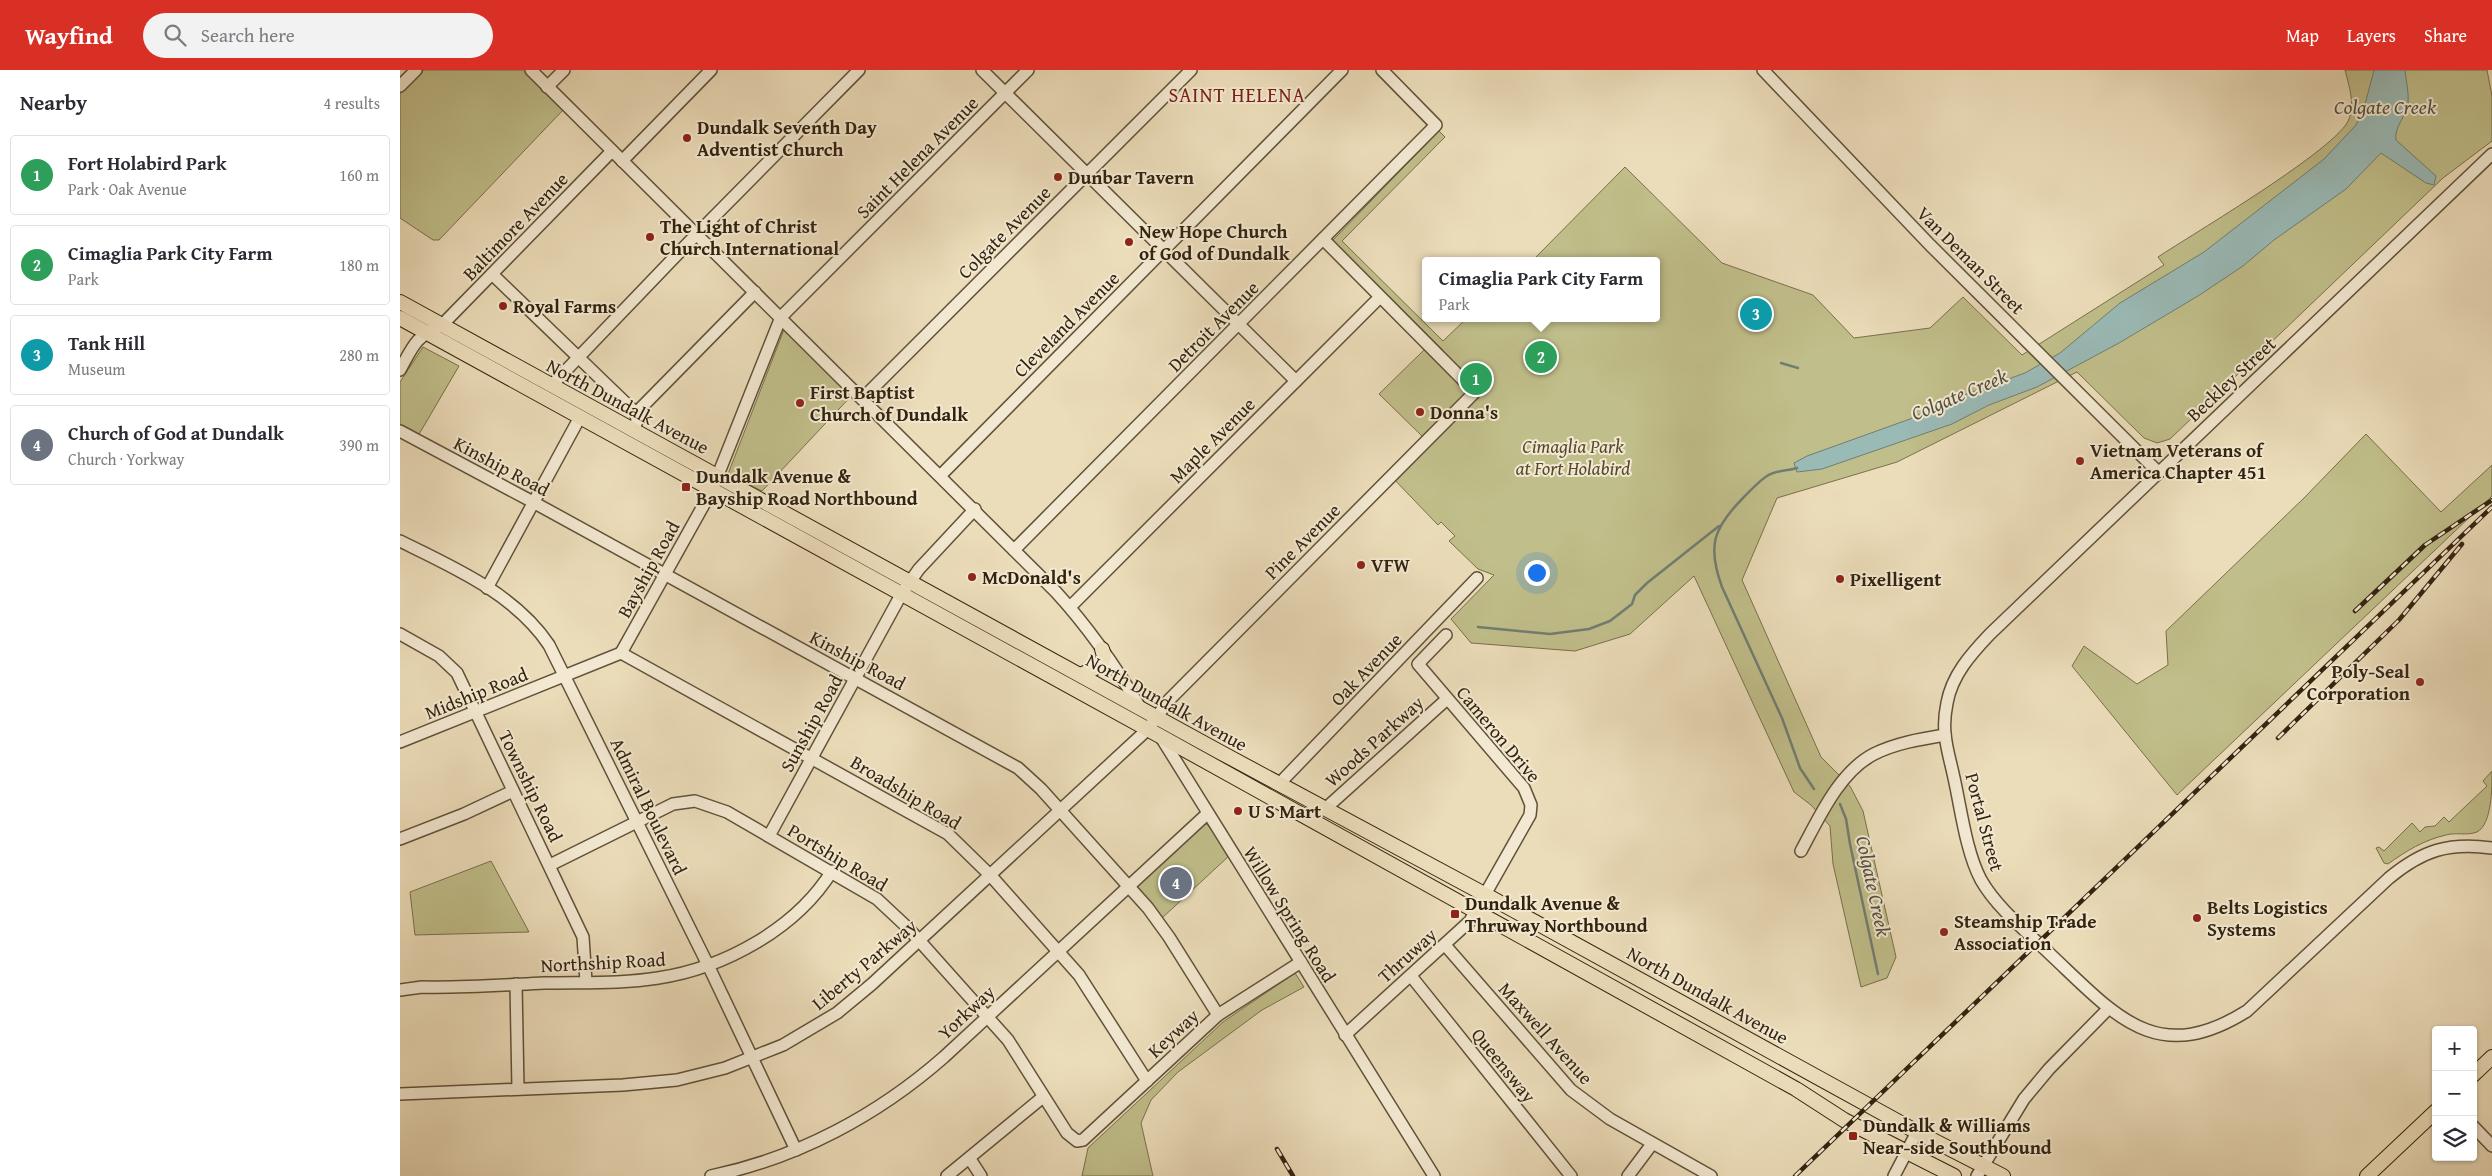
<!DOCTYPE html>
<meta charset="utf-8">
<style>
:root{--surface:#fff;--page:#f2f2f3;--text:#2b2b33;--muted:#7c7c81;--line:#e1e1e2;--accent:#d93025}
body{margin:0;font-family:"Gentium Book Plus",serif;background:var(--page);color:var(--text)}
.controls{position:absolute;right:15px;bottom:15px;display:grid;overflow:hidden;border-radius:5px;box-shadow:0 1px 4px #0004}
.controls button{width:45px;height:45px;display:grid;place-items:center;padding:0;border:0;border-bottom:1px solid var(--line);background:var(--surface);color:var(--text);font:25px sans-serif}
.you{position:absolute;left:1136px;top:502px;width:18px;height:18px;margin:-12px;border:4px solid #fff;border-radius:50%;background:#1a73e8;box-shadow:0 0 0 8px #1a73e833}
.badge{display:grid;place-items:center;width:32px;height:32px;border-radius:50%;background:var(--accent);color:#fff;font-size:16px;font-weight:700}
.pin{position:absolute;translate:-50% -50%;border:2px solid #fff;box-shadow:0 1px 5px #0006}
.popup{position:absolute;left:1022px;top:187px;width:238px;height:65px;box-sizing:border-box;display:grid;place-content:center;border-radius:5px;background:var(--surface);filter:drop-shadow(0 1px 4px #0005);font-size:16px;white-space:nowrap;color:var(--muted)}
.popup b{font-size:19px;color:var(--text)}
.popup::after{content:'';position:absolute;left:50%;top:100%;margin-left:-10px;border:10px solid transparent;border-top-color:var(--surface)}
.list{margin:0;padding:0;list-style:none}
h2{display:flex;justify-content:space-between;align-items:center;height:65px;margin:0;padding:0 20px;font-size:21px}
h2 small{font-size:16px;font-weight:400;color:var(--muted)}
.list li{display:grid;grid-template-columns:32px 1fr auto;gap:15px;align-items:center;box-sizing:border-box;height:80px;margin:0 10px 10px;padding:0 10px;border:1px solid var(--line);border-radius:5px}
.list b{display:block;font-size:19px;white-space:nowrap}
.list p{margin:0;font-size:16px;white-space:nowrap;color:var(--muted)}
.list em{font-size:16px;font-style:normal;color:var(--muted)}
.icon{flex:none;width:28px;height:28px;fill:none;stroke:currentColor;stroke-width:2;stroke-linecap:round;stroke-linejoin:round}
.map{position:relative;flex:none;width:2092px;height:1106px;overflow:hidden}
header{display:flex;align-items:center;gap:30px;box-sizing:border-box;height:70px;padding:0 25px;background:var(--accent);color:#fff}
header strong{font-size:24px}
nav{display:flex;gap:28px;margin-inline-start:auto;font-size:18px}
.search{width:350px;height:45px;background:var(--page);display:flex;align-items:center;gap:12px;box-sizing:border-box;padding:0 18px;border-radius:28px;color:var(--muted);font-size:19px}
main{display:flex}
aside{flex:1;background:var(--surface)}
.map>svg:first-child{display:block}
</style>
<header>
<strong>Wayfind</strong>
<div class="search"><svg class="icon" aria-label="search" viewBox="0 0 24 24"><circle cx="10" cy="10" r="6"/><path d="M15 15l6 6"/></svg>Search here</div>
<nav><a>Map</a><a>Layers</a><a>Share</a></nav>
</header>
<main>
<aside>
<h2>Nearby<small>4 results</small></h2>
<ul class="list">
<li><span class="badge" style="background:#2e9e5b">1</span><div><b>Fort Holabird Park</b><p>Park · Oak Avenue</p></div><em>160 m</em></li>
<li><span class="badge" style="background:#2e9e5b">2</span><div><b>Cimaglia Park City Farm</b><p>Park</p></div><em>180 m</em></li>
<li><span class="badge" style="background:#0f9aa8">3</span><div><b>Tank Hill</b><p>Museum</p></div><em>280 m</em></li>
<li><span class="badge" style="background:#6b7280">4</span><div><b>Church of God at Dundalk</b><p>Church · Yorkway</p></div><em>390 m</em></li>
</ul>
</aside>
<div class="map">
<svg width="2092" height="1106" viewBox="0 0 2092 1106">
<rect width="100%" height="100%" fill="#ecddba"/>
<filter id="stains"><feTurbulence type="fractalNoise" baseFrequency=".004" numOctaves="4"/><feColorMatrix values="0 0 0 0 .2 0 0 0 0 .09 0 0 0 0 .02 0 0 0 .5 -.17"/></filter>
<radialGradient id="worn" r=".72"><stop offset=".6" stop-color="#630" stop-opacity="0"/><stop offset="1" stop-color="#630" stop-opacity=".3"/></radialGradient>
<g fill="#c0be8a" stroke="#79704c">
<polygon points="24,0 126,0 164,39 39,170 33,170 0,148 0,24"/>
<path d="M1945,0H2087L2092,26V71L2043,108L1770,369L1757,373L1744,368L1677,302L1497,392L1377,428L1342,510L1421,687L1450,716L1463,741L1496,887L1487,908L1461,917L1433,794L1430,756L1411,735L1394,722L1294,506L1230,564L1175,581L1071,573L1051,549L1094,505L1078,499L1049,471L1055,466L1041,452L1038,455L988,403L1024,368L979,324L1024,280H1043L933,170L1039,61L1045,67L942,171L1043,271L1067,248H1256V191H1132L1225,97L1322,193L1413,225L1454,268L1530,258L1563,227L1622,285L1764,195L1758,187C1791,165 1939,78 1949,49C1955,33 1949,16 1945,0Z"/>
<polygon points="385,257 454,323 362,421 328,404"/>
<polygon points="23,277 59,296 18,366 0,357 0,312"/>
<polygon points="1966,364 2041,442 2092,395 2092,426 1777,725 1672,596 1684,576 1737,614 1768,595 1766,561 1904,428"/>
<path d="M2092,701C2092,718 2092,754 2077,762C2067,766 2056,762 2046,765C2024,770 2006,781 1988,794L1984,793L1976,778L1979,777L1984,781L2012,753L2020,762L2025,757L2035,756L2044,747L2049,752L2087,716L2083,711Z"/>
<polygon points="807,754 830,785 761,849 738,822 736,815 799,757"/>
<polygon points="91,791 129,862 15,865 10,822"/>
<polygon points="895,903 904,917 862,940 778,1002 751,1030 741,1053 753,1106 682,1106 688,1078 823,952"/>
</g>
<path fill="#9abab6" stroke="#707e73" d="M1974,0H2005C2006,11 2009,22 2008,33C2006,48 1994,56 1996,70L2036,106L2034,115L2026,113L1981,83L1946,119L1874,170L1843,196L1798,226L1719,273L1637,317L1589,335L1552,354L1422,399L1397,402L1394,393L1407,386L1510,349L1547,331L1625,303L1660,283L1720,233L1804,182L1924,89L1956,55L1964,38Z"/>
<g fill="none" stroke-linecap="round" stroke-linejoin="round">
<g stroke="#707e73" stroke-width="2.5">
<polyline points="1381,293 1398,298"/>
<path d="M1397,398C1388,401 1375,400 1367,406C1359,411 1351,420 1344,427C1313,458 1307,476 1322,517L1382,648L1400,698L1414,719"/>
<polyline points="1078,557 1150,564 1189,559 1210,551 1232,534 1235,525 1247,513 1319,456"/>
<polyline points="1440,734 1446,749 1450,774 1478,904"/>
</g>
<defs>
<g id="minor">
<path d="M131,0L656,522C689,558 716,597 741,639"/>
<polyline points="582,0 896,311"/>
<polyline points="1363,0 1530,175 1758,402"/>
<polyline points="0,16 16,0"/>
<polyline points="147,17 164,0"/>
<path d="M2092,84L1590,564C1571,584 1552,605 1547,633C1545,643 1544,654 1545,663C1546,678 1551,693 1554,708C1561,739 1566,782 1581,810C1597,838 1627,862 1650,884C1715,945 1756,998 1847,941L1989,808C2023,780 2049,772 2092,778"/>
<polyline points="222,91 311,0"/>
<polyline points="92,204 236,343 237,351 233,361"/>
<path d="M0,300C13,276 16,266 42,255L212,81"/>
<polyline points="151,316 291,170 459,0"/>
<polyline points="463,328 791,0"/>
<polyline points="236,343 355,222"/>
<polyline points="0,361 133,432 618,698 641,719 748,838 769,867 818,945"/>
<polyline points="541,405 942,0"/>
<path d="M0,471C53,497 115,524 149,575L308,895L396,1080"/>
<polyline points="614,480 1036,55 982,0"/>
<polyline points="87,518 180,347"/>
<polyline points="670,537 979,228"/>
<polyline points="0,564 39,586 57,603 183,867 186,912"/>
<polyline points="221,583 312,420 381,247 628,0"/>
<polyline points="221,583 548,764 591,806 679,905 747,1011"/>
<polyline points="759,664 1034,1106"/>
<polyline points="0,672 221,583"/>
<polyline points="879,714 1077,508"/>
<polyline points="925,739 1047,629"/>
<polyline points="369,766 502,523 519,499 575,439"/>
<polyline points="0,769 64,744 113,721"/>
<path d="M1401,781C1419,748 1439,702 1474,684C1496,673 1521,669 1545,665"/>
<polyline points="150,795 273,734 295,731 327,742 477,829 508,858 608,970 667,1063 677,1071 683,1070 818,945 901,892"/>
<polyline points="1045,875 1171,1020 1210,1049 1311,1106"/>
<polyline points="1011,906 1171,1106"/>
<polyline points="116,914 118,1019"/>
<path d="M0,920L22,917C63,918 103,915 144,913C182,912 221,914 258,908C324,898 396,859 432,801"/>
<polyline points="945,965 1070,851 1130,745 1131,735 1124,718 1018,594 1046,565"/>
<polyline points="0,1024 223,1015 277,1010 325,998 383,975 437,943 472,914 748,659 769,630 1075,322 923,169"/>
<polyline points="2073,1056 2092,1076"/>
<polyline points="570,1089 581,1106"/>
<path d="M311,1106C398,1088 478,1045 544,987L807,744"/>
<polyline points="547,1106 643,1027"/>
<polyline points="1228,1106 1252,1074"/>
<polyline points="1494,1106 1517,1062"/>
<polyline points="1577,1106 1624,1029 1649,999 1708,939"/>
</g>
<g id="major">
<polyline points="0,232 818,681 1086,825 1517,1062 1603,1106"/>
<polyline points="0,248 760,666 1396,1019 1444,1050 1554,1106"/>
<polyline points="681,605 701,595 704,586 702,579"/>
<polyline points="2073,1005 2092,987"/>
<polyline points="1967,1106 2036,1041"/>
</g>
</defs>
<use href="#minor" stroke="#60523a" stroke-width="14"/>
<use href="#major" stroke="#32230f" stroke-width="16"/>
<use href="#minor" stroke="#f3e9d2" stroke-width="11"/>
<use href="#major" stroke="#ecddba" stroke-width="14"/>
<defs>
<g id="rail">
<polyline points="1955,541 2025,475 2092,430"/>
<polyline points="1878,668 1999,550 2062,474"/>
<polyline points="877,1079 893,1106"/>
<polyline points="1395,1106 2092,437"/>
</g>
</defs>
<use href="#rail" stroke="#32230f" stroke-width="4.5"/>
<use href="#rail" stroke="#f3e9d2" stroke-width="2.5" stroke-dasharray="8" stroke-linecap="butt"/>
</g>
<g fill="#8f2418" stroke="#f3e9d2" stroke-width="2">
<circle cx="287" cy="68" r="5"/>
<circle cx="658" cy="107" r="5"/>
<circle cx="250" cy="167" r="5"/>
<circle cx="729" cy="172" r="5"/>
<circle cx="103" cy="236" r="5"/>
<circle cx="400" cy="333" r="5"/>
<circle cx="1020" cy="342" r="5"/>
<circle cx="1680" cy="391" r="5"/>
<rect x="281" y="412" width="10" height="10" rx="2.5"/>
<circle cx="961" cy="495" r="5"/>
<circle cx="572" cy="507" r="5"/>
<circle cx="1440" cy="509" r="5"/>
<circle cx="2020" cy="612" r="5"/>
<circle cx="838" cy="741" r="5"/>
<rect x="1050" y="839" width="10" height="10" rx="2.5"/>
<circle cx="1797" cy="848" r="5"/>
<circle cx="1544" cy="862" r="5"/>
<rect x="1448" y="1061" width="10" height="10" rx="2.5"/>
</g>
<g text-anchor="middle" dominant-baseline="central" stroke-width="4" stroke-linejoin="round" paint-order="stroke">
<g font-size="19" font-weight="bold" fill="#32230f" stroke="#f3e9d2" text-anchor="start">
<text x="297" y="57">Dundalk Seventh Day<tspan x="297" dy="22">Adventist Church</tspan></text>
<text x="668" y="107">Dunbar Tavern</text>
<text x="260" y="156">The Light of Christ<tspan x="260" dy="22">Church International</tspan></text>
<text x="739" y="161">New Hope Church<tspan x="739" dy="22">of God of Dundalk</tspan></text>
<text x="113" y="236">Royal Farms</text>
<text x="410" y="322">First Baptist<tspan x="410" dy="22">Church of Dundalk</tspan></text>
<text x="1030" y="342">Donna's</text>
<text x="1690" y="380">Vietnam Veterans of<tspan x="1690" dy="22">America Chapter 451</tspan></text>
<text x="296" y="406">Dundalk Avenue &amp;<tspan x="296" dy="22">Bayship Road Northbound</tspan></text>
<text x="971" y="495">VFW</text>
<text x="582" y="507">McDonald's</text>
<text x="1450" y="509">Pixelligent</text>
<text x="2010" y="601" text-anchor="end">Poly-Seal<tspan x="2010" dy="22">Corporation</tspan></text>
<text x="848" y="741">U S Mart</text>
<text x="1065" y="833">Dundalk Avenue &amp;<tspan x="1065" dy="22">Thruway Northbound</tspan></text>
<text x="1807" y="837">Belts Logistics<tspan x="1807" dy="22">Systems</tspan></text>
<text x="1554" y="851">Steamship Trade<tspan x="1554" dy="22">Association</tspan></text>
<text x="1463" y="1055">Dundalk &amp; Williams<tspan x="1463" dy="22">Near-side Southbound</tspan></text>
</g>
<g font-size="19" fill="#32230f" stroke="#f3e9d2">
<text transform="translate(517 87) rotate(-45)">Saint Helena Avenue</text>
<text transform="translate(115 156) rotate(-46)">Baltimore Avenue</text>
<text transform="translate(604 162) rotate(-45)">Colgate Avenue</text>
<text transform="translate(1571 190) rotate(45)">Van Deman Street</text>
<text transform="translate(666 254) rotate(-45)">Cleveland Avenue</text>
<text transform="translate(813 256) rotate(-45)">Detroit Avenue</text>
<text transform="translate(1831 309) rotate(-43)">Beckley Street</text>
<text transform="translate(228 336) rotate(28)">North Dundalk Avenue</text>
<text transform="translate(812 370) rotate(-45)">Maple Avenue</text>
<text transform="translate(102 396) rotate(28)">Kinship Road</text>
<text transform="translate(902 471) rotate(-45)">Pine Avenue</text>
<text transform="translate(248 499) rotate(-61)">Bayship Road</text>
<text transform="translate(458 590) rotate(28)">Kinship Road</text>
<text transform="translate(966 599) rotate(-46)">Oak Avenue</text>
<text transform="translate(76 623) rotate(-22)">Midship Road</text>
<text transform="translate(767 632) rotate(29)">North Dundalk Avenue</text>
<text transform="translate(411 653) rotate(-61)">Sunship Road</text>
<text transform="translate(1099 664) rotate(50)">Cameron Drive</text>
<text transform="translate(974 671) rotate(-42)">Woods Parkway</text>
<text transform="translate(131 716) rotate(64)">Township Road</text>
<text transform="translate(506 722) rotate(31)">Broadship Road</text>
<text transform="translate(249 736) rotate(64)">Admiral Boulevard</text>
<text transform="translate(1585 752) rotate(75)">Portal Street</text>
<text transform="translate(438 787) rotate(31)">Portship Road</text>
<text transform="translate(890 844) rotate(58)">Willow Spring Road</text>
<text transform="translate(1007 885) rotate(-42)">Thruway</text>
<text transform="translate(203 892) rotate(-3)">Northship Road</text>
<text transform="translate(464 894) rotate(-40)">Liberty Parkway</text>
<text transform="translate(1308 925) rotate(29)">North Dundalk Avenue</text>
<text transform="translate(566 942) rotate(-43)">Yorkway</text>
<text transform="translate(773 963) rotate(-43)">Keyway</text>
<text transform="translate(1146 963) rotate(48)">Maxwell Avenue</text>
<text transform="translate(1104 995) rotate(51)">Queensway</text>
</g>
<g font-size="19" font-style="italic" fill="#564a2e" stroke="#f3e9d2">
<text x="1173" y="376">Cimaglia Park<tspan x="1173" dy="22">at Fort Holabird</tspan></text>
</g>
<g font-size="20" letter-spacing="1" fill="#7a1f14" stroke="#f3e9d2">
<text x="837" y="24">SAINT HELENA</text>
</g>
<g font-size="20" font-style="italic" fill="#515041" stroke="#f3e9d2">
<text x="1985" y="36">Colgate Creek</text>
<text transform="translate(1559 324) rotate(-23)">Colgate Creek</text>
<text transform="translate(1474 816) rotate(78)">Colgate Creek</text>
</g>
</g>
<rect width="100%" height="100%" filter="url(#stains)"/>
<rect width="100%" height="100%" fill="url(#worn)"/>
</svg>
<div class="controls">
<button>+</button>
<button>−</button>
<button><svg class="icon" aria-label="layers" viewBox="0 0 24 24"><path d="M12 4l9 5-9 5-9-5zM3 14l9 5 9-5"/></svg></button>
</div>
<div class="you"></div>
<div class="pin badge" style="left:1076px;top:309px;background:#2e9e5b">1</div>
<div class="pin badge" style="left:1141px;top:287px;background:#2e9e5b">2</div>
<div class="popup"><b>Cimaglia Park City Farm</b>Park</div>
<div class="pin badge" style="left:1356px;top:244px;background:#0f9aa8">3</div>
<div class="pin badge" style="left:776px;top:813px;background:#6b7280">4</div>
</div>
</main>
